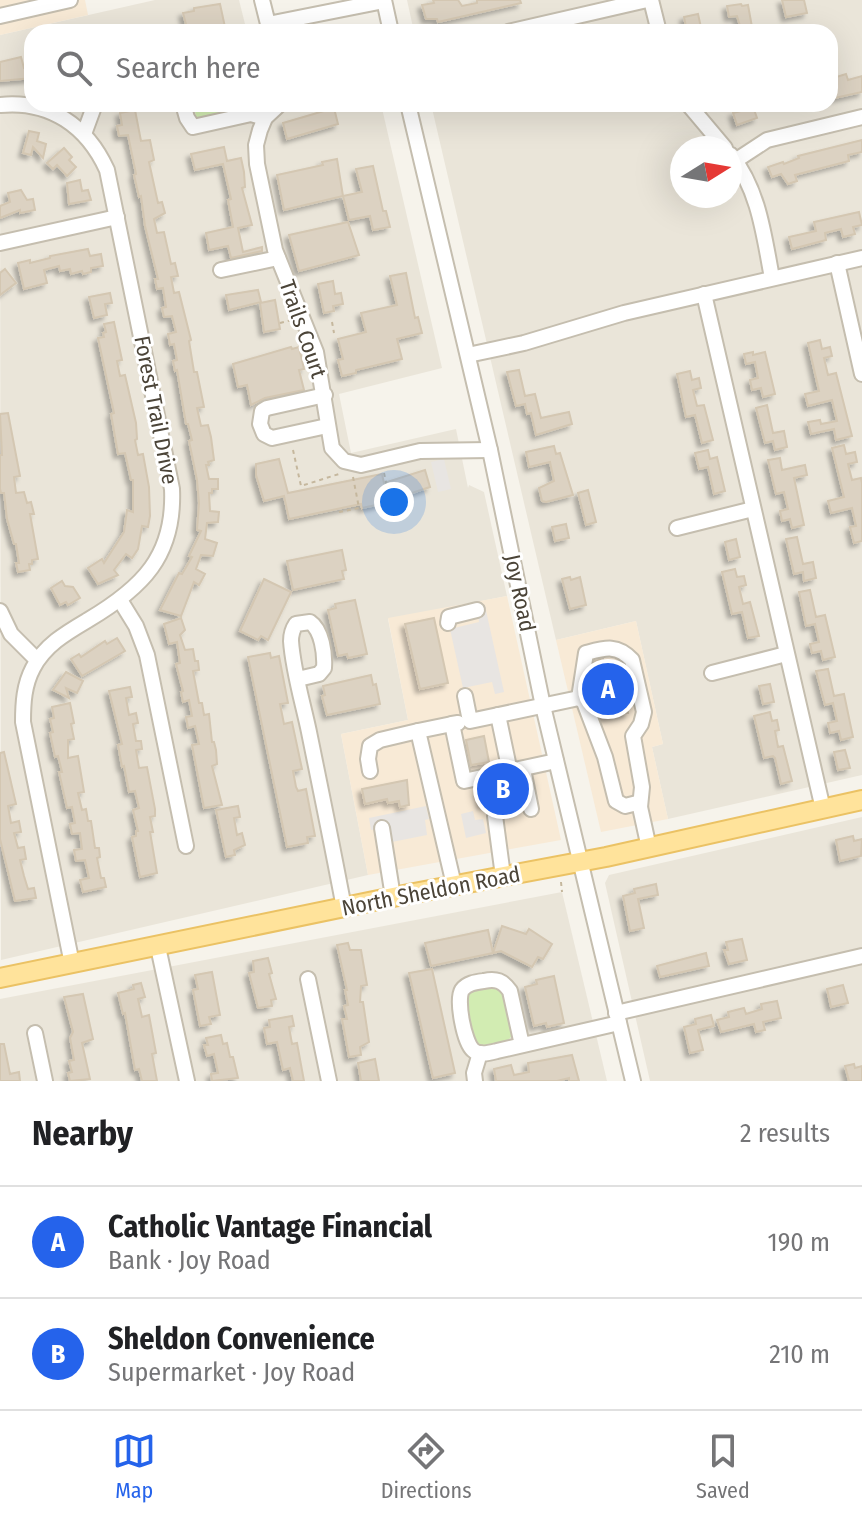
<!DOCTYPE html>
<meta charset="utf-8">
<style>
:root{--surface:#fff;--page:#f2f2f2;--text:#202124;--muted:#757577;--line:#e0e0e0;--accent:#2563eb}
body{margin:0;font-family:"Fira Sans Condensed",sans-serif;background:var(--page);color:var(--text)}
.compass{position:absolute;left:670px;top:136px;width:72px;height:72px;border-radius:50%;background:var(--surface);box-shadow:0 8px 32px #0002;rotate:79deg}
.you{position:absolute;left:394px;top:502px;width:28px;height:28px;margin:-20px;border:6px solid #fff;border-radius:50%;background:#1a73e8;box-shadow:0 0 0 12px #1a73e833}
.badge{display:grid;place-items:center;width:52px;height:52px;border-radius:50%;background:var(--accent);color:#fff;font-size:26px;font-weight:700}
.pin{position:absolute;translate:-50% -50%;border:4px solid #fff;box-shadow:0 2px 8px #0006}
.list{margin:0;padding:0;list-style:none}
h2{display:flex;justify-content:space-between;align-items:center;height:104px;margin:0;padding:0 32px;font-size:34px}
h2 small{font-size:26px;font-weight:400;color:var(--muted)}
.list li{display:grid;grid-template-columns:52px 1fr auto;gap:24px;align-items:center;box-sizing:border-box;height:112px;padding:0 32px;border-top:2px solid var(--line)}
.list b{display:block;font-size:30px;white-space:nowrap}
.list p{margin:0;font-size:26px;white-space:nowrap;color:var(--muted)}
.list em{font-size:26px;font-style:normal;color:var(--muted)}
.icon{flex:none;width:44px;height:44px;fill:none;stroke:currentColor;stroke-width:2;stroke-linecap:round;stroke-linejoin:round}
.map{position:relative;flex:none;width:862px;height:1081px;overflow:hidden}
.search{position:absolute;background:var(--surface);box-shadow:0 8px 32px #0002;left:24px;right:24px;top:24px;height:88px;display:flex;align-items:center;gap:20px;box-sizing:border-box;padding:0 28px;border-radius:24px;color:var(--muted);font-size:30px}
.sheet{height:328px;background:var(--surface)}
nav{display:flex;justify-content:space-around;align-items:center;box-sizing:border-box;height:112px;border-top:2px solid var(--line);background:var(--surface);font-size:22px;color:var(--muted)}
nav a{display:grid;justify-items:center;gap:4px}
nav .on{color:var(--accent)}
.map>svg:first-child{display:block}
</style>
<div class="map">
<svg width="862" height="1081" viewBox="0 0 862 1081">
<defs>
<filter id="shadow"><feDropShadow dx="-4" dy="4" stdDeviation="2" flood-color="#0004"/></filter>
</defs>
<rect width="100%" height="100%" fill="#f6f3eb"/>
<g fill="#eae5d9" fill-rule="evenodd">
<polygon points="155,0 239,0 247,32 32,32 32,104 381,104 442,368 339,394 351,453 456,429 468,488 469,485 484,492 507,596 388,619 408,720 341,734 368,875 1,960 0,35"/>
<path d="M407,0H862V775L668,819L652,747L663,744L636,621L556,640L431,104H830V32H414ZM682,148H730V196H682Z"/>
<polygon points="862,817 862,1081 650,1081 605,883 609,875"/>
<polygon points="562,892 607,1081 0,1081 0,999"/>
</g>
<g fill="#f8ead6">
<polygon points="0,0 85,0 88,15 0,35"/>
<polygon points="507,596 561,840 368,875 341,734 408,720 388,618"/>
<polygon points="636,621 663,744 652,747 668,819 601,832 556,640"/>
</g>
<g fill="#d2ecb2">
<polygon points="194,104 200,104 201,107 214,104 253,105 251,108 199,120 196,118"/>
<polygon points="491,985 503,990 514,1033 506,1043 481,1047 473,1039 465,1000 471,990"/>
</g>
<g fill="#e8e5e2">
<polygon points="444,459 451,489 438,492 431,462"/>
<polygon points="485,606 504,692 495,694 492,682 463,688 450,629 479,622 477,608"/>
<polygon points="426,806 429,819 425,820 427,835 392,842 389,827 371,830 369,818"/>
<polygon points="473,811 475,820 483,819 486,833 466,838 461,814"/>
</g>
<g fill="#dcd2c2" stroke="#d4c7b2" stroke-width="2" filter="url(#shadow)">
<polygon points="433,0 458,0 462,6 477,3 477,0 520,0 521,3 438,22 437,19 426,19 422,5 434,3"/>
<polygon points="782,0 804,0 807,13 786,17"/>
<polygon points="220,4 225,27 212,32 188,32 183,13 194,11 194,8"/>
<polygon points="741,4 742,6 748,5 752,27 741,29 737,16 729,17 727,6"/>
<polygon points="698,14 702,32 687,32 684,17"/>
<polygon points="21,57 24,68 31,66 32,78 0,81 0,62"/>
<polygon points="846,74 848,80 862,76 862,92 830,99 830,79"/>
<polygon points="742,104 752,104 757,118 737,125 733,113 741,111"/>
<polygon points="334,108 338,124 287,139 283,123"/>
<polygon points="135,110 141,141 150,140 154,160 149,162 158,203 162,202 165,213 154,219 157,233 164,232 171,264 175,263 178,276 171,277 174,293 179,292 191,340 189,341 194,372 197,372 204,407 197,408 201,426 208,425 211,437 214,460 208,462 209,465 206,465 209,479 218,479 218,489 212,489 212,493 209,493 210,511 219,512 218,522 207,523 205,539 217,543 213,556 201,555 196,569 205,574 199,585 194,582 181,616 160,610 179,573 182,574 192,557 189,556 201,531 197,530 199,503 197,480 189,441 192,440 188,424 186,424 177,370 175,371 173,361 177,360 174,344 170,345 168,334 176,332 172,316 164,317 162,308 166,307 163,288 157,289 155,279 158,279 145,226 141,196 139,197 134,175 136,174 128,135 119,136 117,126 122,125 120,113"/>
<polygon points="29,131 39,133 37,141 46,144 43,158 33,147 31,155 23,153"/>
<polygon points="862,140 862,152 848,155 849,161 795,175 797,181 788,184 781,174 772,177 768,167 783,162 784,164 799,158 798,156"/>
<polygon points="224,147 227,161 241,158 244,172 245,187 242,188 252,225 238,228 243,252 262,247 262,251 231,258 228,246 209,250 206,233 233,227 228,200 231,199 223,164 195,170 191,154"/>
<polygon points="64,148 72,157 69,160 76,167 67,176 57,165 53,169 47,163"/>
<polygon points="337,159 343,196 284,210 277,175 323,165 322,162"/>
<polygon points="373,166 383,211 386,211 390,227 373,230 370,216 349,220 343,196 362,192 356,169"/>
<polygon points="80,180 82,191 88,190 91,200 69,204 67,183"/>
<polygon points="21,190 27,200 33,199 35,210 20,213 20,210 0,218 0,206 10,202 8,193"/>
<polygon points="859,212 862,225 853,227 855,234 843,237 841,229 825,233 826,240 792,249 789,237 816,231 814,222"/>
<polygon points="348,222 359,255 299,271 289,235"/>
<polygon points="88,249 90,256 101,254 103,266 91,268 91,272 83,274 82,271 71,274 70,269 60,271 59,266 44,270 47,283 24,289 18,263 30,260 30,263 50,258 50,256"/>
<polygon points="5,269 16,283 0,295 0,273"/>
<polygon points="406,273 415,318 418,317 422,333 397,339 402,359 356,370 356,373 342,376 338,360 343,359 338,339 366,332 361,313 397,305 390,276"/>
<polygon points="333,281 335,294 341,293 343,304 333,306 334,311 324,313 318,284"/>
<polygon points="258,290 261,302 229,310 226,295"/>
<polygon points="110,293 112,303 105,304 107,315 94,318 89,297"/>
<polygon points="275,300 280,329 264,332 260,303"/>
<polygon points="114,322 122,360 117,361 120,376 125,375 136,423 137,439 135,440 138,455 143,454 149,487 150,516 148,527 142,526 138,549 132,558 126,554 114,570 118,575 98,584 88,568 102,559 104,563 124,532 127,510 133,512 133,480 131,480 125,453 118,454 111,414 114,413 98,338 104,337 103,333 106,332 104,324"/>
<polygon points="820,340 822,349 830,347 832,356 824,358 828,375 836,373 852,436 836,440 834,429 811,434 808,422 820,420 821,424 837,421 832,400 808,406 805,394 819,391 808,343"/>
<polygon points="291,347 292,349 299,347 304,369 299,370 304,390 265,398 251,405 247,385 238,387 233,364"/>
<polygon points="753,352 753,355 765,352 775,394 763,397 761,388 752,390 750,380 758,378 755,362 746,364 744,354"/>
<polygon points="519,370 525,396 535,394 541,418 569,412 572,424 536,435 531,413 527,414 525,404 516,406 512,391 507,372"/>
<polygon points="690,371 692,380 699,378 701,388 693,390 697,406 704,405 713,440 702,443 695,415 686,417 677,374"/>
<polygon points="767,405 773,433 784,431 787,447 775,450 773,441 765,443 756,408"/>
<polygon points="8,413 20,476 14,477 16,493 24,492 27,503 31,502 34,514 30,514 38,559 32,560 32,564 29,564 30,570 18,572 16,563 19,563 16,544 14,544 7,519 4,493 1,493 0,489 0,455 2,455 0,414"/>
<polygon points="844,445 846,454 855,452 857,462 848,464 852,480 861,478 862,483 862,541 854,543 850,527 856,526 852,508 831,513 828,501 844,497 832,448"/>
<polygon points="554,446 556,454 560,453 573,495 546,502 542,501 539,488 554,481 550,462 529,467 526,452"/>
<polygon points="708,450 710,459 717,457 725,491 714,494 708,467 699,469 695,453"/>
<polygon points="780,458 782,470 805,465 807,475 794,478 804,525 792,528 790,519 782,521 780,511 788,509 784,492 776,494 768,460"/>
<polygon points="279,459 288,493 382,474 384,483 425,470 430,487 376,505 362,508 361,504 289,519 284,496 264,501 256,475 256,464"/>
<polygon points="588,490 596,522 586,525 578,493"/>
<polygon points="566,524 569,538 555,541 552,527"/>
<polygon points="797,537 803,564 813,562 816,578 804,581 803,572 794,574 786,539"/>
<polygon points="736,539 740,557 729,560 725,542"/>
<polygon points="342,550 346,570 342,571 344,579 293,590 287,561"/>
<polygon points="735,569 737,577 744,576 746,585 739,587 743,604 750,602 759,636 748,638 742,612 732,614 722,572"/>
<polygon points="570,577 571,580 580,577 586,605 570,609 562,579"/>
<polygon points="264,579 291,592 268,640 261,636 258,640 240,631"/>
<polygon points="62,581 65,586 73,587 80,598 68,605 66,602 60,605 51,588"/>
<polygon points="810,590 816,617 825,615 835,657 823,660 821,651 812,653 810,644 819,642 815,624 806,626 799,592"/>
<polygon points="355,600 367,654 348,658 347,654 338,656 328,610 336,608 335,604"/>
<polygon points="181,618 185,630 180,635 185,650 193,649 195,661 198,661 199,670 193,671 199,703 202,703 204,715 209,714 212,742 214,742 216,750 217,764 212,766 222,805 204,808 192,745 199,744 195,726 188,728 186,717 192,716 189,700 183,702 181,692 183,691 176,664 180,663 177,642 169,644 164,624"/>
<polygon points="434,618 448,683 420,689 405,624"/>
<polygon points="117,638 125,651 82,676 71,659 79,654 81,657 105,641 107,644"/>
<polygon points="270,653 271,658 279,656 288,703 280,704 284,724 292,722 302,769 293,771 296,787 298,791 306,789 315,836 307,837 308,843 287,847 248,657"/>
<polygon points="603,659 607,676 619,673 628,713 605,718 600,716 593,699 592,682 592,679 596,678 595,661"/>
<polygon points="828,669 834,696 844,694 853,737 841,740 839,731 830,733 828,723 837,721 833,703 825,705 816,671"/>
<polygon points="66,672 83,681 77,693 66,688 69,698 53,690"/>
<polygon points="371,675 373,685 376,684 380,704 327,715 322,696 325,695 323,686"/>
<polygon points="770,684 774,702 763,704 759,686"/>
<polygon points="130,687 132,697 126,698 129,715 136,713 138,723 133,724 136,741 141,741 142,749 136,750 139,768 147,767 155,809 155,816 150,817 153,832 150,832 157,873 140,877 132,837 136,836 136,831 138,831 133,810 139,808 135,791 129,792 124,766 122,767 118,745 122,744 109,691"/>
<polygon points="70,703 74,723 71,724 74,739 68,740 68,758 78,756 84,792 78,793 82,810 86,809 88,821 91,821 95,848 99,848 100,857 97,858 101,878 104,878 106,887 83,892 80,880 89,878 85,860 76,861 74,850 82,849 80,833 72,834 70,824 75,823 72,807 67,808 59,772 62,772 58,756 55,757 50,733 53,732 50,719 54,718 52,707"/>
<polygon points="770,712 772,721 777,720 779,730 775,731 778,747 783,746 792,781 781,784 775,758 773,756 764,758 754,716"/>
<polygon points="484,736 489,762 471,765 466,740"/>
<polygon points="845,750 850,768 838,770 834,752"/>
<polygon points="4,752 16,804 8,806 11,823 19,821 21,832 14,833 18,848 24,847 26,859 20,860 24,876 28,889 34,888 36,898 15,901 0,839 0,753"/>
<polygon points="407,780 409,805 400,807 399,801 388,803 387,799 365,804 362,789"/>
<polygon points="506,782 507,785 516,783 518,797 482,805 479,791"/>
<polygon points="238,806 240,817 234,818 237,835 242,833 245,845 234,850 235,855 226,857 216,810"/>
<polygon points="853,836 854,841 862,839 861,856 840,861 836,840"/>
<polygon points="656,884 658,895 638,899 644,928 630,931 623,896 635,893 634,889"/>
<polygon points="502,926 526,934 529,929 552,944 543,959 538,957 532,967 501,951 493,953"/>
<polygon points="488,930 493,953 431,966 425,943"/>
<polygon points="742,939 747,960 729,964 724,950 728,950 726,942"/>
<polygon points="348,943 350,950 361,950 367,985 361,986 360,1002 363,1002 369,1042 360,1047 361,1055 349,1057 342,1019 347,1019 344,1006 348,1005 345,990 347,990 337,945"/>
<polygon points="706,953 709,966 660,977 657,966"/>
<polygon points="268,958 272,973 269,974 276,999 271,1000 272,1006 258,1008 249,973 254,972 253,961"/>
<polygon points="432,969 455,1073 433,1078 409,973"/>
<polygon points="212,972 220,1015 209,1017 211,1024 200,1026 193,990 198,989 195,975"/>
<polygon points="554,976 564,1023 547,1027 546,1023 534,1026 525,987 537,984 536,980"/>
<polygon points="141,983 145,997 138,999 142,1017 149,1015 156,1053 152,1054 157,1081 142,1081 139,1069 135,1070 125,1013 123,1014 118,993 134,989 133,985"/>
<polygon points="843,985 848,1003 831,1007 827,989"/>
<polygon points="83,994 93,1039 82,1043 90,1079 70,1081 68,1073 72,1072 69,1061 74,1060 70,1038 73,1032 64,997"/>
<polygon points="777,1001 781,1018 763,1022 765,1030 756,1032 754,1024 721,1032 717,1020 729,1017 728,1012 744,1008 746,1014 762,1009 761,1004"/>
<polygon points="711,1015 714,1026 698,1030 703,1050 690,1053 684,1027 696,1024 695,1019"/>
<polygon points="292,1016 294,1026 289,1027 292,1044 297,1043 304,1081 293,1081 290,1068 283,1070 277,1042 267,1044 264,1028 270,1027 269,1020"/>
<polygon points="221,1035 223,1044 227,1043 230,1057 233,1057 238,1078 212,1081 211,1074 218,1073 214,1054 207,1056 204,1045 208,1045 206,1038"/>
<polygon points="0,1044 4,1044 10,1074 19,1072 20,1081 0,1081"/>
<polygon points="572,1055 579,1081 569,1081 569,1078 557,1081 496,1081 494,1069 511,1065 514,1075 529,1072 528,1063"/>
<polygon points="375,1059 379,1081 361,1081 358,1063"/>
<polygon points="854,1064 855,1068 862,1066 862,1081 849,1081 845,1066"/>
</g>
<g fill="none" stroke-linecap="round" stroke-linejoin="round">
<defs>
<g id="minor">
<polyline points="262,0 268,24 384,1"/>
<polyline points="384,0 391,32"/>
<polyline points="651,0 659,32"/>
<polyline points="0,16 70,0"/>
<polyline points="508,32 647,0"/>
<polyline points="183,104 187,118 193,127 251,114 265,118"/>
<polyline points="280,104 265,118 260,130 256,145 257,164 275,250 316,352 332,448 344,461 361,465 420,451 490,450"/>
<polyline points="408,104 490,450 543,706 633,1081"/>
<polyline points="688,104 725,148"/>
<path d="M0,105C50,100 87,126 107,170L172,489C175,556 142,588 88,620C66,633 45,645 33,668C24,685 23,703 23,722L72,964"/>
<polyline points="84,134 95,104"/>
<path d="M731,155C759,190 764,236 772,278"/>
<polyline points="735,161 767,140 862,117"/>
<polyline points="0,243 117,217"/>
<polyline points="837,263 862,374"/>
<polyline points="221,270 278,258"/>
<polyline points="704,294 823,809"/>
<polyline points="468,355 524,343 624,313 862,258"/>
<polyline points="325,395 267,408 262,411 260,424 264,434 272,438 327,426"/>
<polyline points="677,528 753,509"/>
<polyline points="120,600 136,626 147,655 186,846"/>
<polyline points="0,611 11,634 37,660"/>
<polyline points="448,623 449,617 477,610"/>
<polyline points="712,673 786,654"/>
<path d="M298,679L319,674L324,668C325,654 322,630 310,622L296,624C292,630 291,634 291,641C293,671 303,703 309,732C321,791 333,849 344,908"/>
<polyline points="465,696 470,721 579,698 584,702 605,757 616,801 625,806 637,803 640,807 649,848"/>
<path d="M579,698L586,653C605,648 617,644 632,660L644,712L641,724L633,736L642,787L640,807"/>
<polyline points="498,715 510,772"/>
<polyline points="458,723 452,724 464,781 556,761"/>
<polyline points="452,724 418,731 454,885"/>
<polyline points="523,769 531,809"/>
<polyline points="370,771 368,759 370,746 380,740 418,731"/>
<polyline points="495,816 503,876"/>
<polyline points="382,828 393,897"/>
<polyline points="158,947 187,1081"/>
<polyline points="308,979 329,1081"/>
<polyline points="616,1013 862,956"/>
<polyline points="35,1033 45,1081"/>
<path d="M522,1045L510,991C503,981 496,978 484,981C476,982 467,983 462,990C456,1000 464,1042 473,1050C479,1056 489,1053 497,1051L619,1023"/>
<polyline points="475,1081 474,1073 480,1053"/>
</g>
<polyline id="major" points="0,978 393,897 606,857 862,800"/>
</defs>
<use href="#minor" stroke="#c5beaf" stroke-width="18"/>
<use href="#major" stroke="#ebc264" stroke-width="22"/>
<g stroke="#c5b79d" stroke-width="2" stroke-dasharray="4 4" stroke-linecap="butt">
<polyline points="332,322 334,333"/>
<polyline points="280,323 292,320"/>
<polyline points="293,450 301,486 342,473"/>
<polyline points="384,473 390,501"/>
<polyline points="339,512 359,508 353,477"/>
<polyline points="561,882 562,892"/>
</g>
<use href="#minor" stroke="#fff" stroke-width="14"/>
<use href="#major" stroke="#ffe39b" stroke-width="18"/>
</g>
<g text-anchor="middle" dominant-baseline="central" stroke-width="6" stroke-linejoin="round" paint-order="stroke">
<g font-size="22" fill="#4b4438" stroke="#fff">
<text transform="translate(303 329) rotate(71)">Trails Court</text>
<text transform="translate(156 410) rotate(79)">Forest Trail Drive</text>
<text transform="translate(520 593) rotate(78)">Joy Road</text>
<text transform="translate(431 891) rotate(-11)">North Sheldon Road</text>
</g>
</g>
</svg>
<svg class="compass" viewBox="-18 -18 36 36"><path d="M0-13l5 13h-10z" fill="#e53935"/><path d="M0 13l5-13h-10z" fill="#757577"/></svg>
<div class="you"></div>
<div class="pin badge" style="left:608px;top:689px">A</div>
<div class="pin badge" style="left:503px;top:789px">B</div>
<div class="search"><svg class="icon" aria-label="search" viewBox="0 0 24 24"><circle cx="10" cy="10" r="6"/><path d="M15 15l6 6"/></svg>Search here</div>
</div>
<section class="sheet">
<h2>Nearby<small>2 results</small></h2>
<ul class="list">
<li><span class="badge">A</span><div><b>Catholic Vantage Financial</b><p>Bank · Joy Road</p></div><em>190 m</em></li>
<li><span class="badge">B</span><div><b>Sheldon Convenience</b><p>Supermarket · Joy Road</p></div><em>210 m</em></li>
</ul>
</section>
<nav>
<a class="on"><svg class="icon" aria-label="map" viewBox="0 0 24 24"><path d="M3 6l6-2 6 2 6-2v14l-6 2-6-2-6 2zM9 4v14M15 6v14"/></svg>Map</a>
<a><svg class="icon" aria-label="directions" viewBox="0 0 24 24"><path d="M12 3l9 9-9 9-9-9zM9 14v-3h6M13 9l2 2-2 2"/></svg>Directions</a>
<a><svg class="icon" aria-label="saved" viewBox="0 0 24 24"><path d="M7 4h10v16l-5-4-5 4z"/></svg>Saved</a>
</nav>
